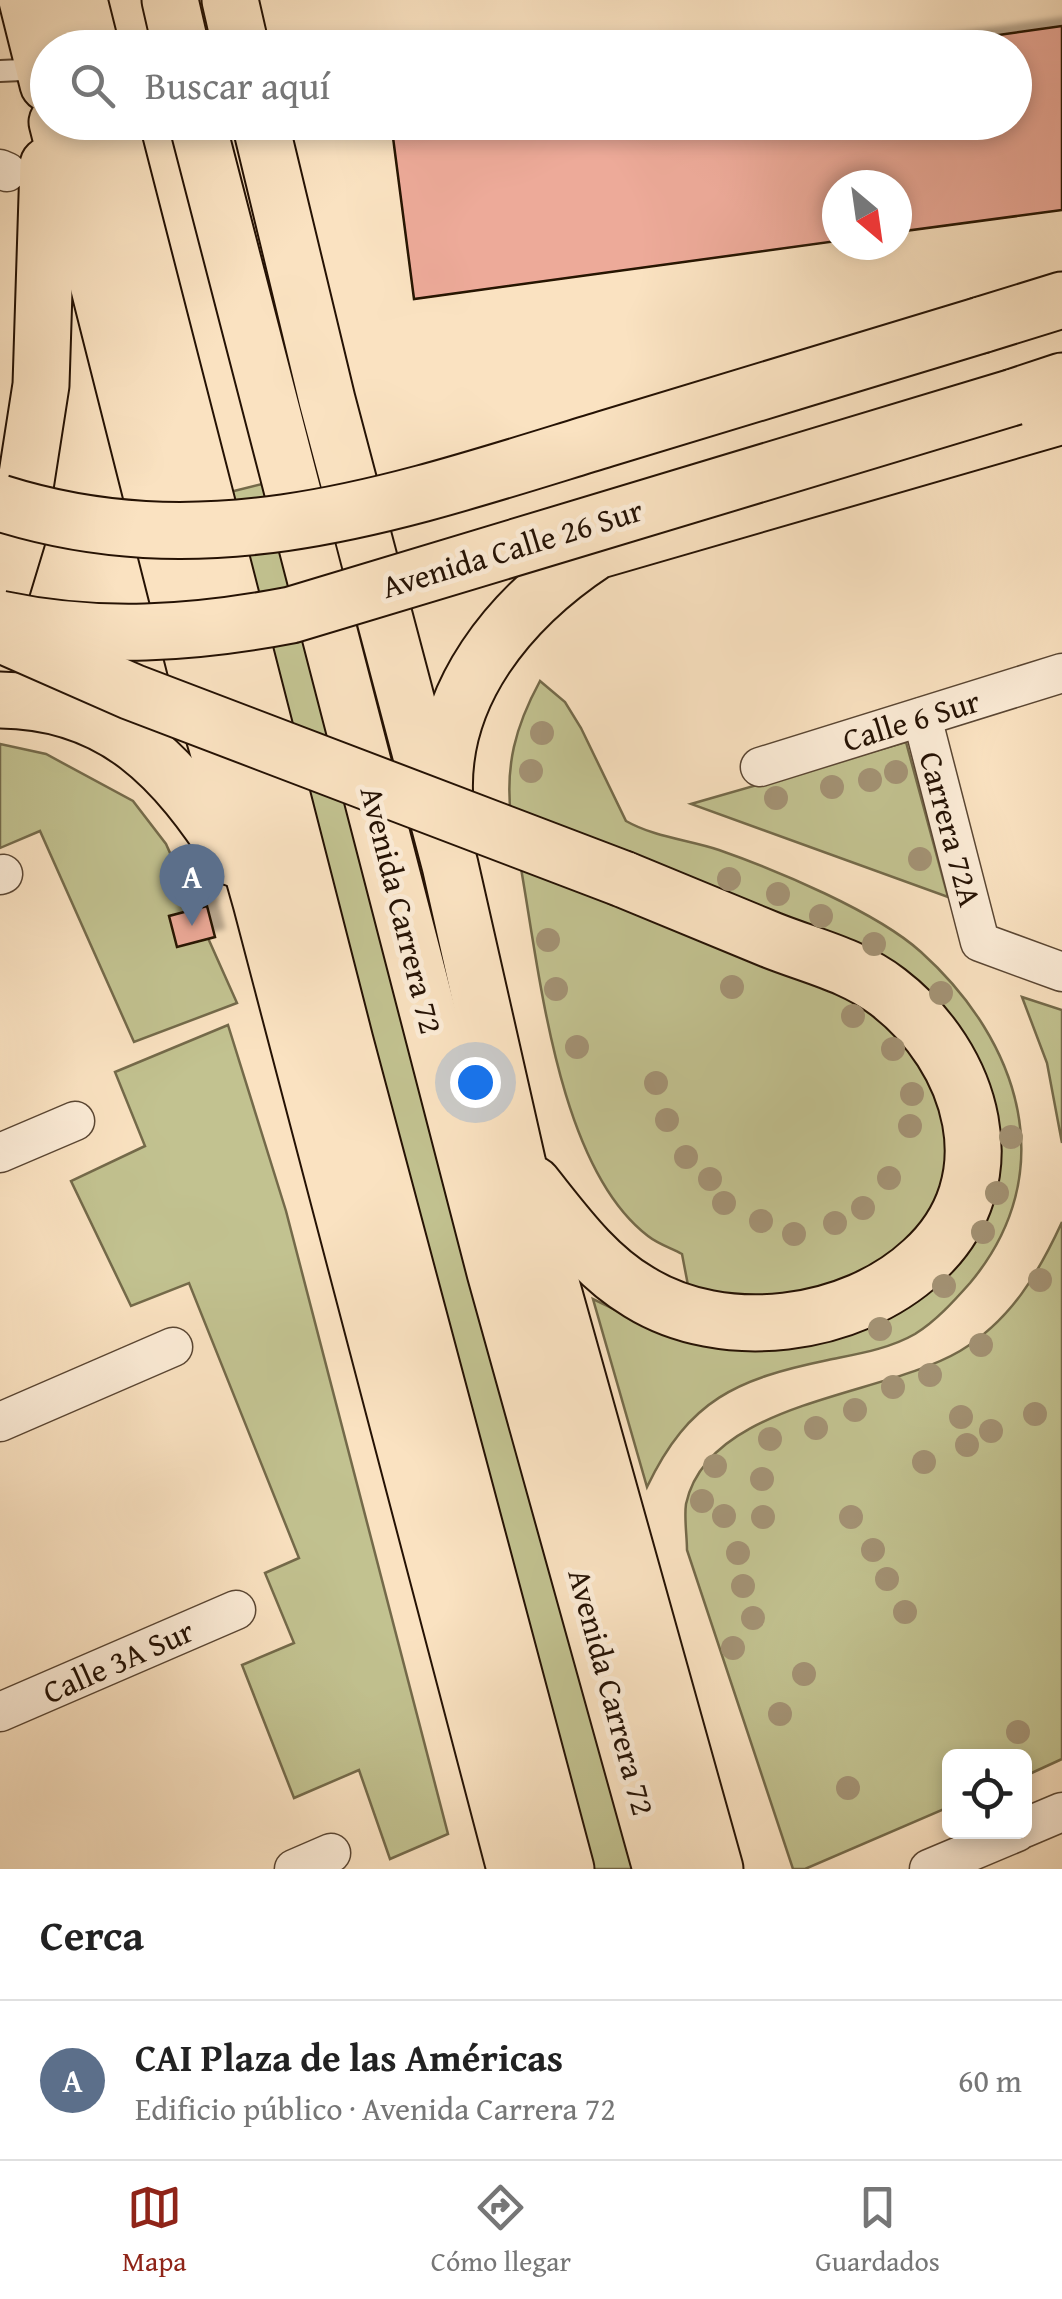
<!DOCTYPE html>
<html lang="es">
<meta charset="utf-8">
<style>
:root{--surface:#fff;--page:#f6f6f6;--text:#222;--muted:#767676;--line:#e0e0e0;--accent:#8f2418}
body{margin:0;font-family:"Gentium Book Plus",serif;background:var(--page);color:var(--text)}
.controls{position:absolute;right:30px;bottom:30px;display:grid;overflow:hidden;border-radius:15px;box-shadow:0 5px 15px #0003}
.controls button{width:90px;height:90px;display:grid;place-items:center;padding:0;border:0;border-bottom:2px solid var(--line);background:var(--surface);color:var(--text);font:50px sans-serif}
.compass{position:absolute;left:822px;top:170px;width:90px;height:90px;border-radius:50%;background:var(--surface);box-shadow:0 5px 15px #0003;rotate:151deg}
.you{position:absolute;left:475px;top:1082px;width:35px;height:35px;margin:-25px;border:8px solid #fff;border-radius:50%;background:#1a73e8;box-shadow:0 0 0 15px #1a73e833}
.badge{display:grid;place-items:center;width:65px;height:65px;border-radius:50%;background:var(--accent);color:#fff;font-size:32px;font-weight:700}
.pin{position:absolute;translate:-50% -82px;filter:drop-shadow(0 2px 5px #0008)}
.pin::after{content:'';position:absolute;top:52px;width:35px;height:30px;background:inherit;clip-path:polygon(0 0,100% 0,50% 100%)}
.list{margin:0;padding:0;list-style:none}
h2{display:flex;justify-content:space-between;align-items:center;height:130px;margin:0;padding:0 40px;font-size:42px}
h2 small{font-size:32px;font-weight:400;color:var(--muted)}
.list li{display:grid;grid-template-columns:65px 1fr auto;gap:30px;align-items:center;box-sizing:border-box;height:160px;padding:0 40px;border-top:2px solid var(--line)}
.list b{display:block;font-size:38px;white-space:nowrap}
.list p{margin:0;font-size:32px;white-space:nowrap;color:var(--muted)}
.list em{font-size:32px;font-style:normal;color:var(--muted)}
.icon{flex:none;width:55px;height:55px;fill:none;stroke:currentColor;stroke-width:2;stroke-linecap:round;stroke-linejoin:round}
.map{position:relative;flex:none;width:1062px;height:1869px;overflow:hidden}
.search{position:absolute;background:var(--surface);box-shadow:0 5px 15px #0003;left:30px;right:30px;top:30px;height:110px;display:flex;align-items:center;gap:25px;box-sizing:border-box;padding:0 35px;border-radius:55px;color:var(--muted);font-size:38px}
.sheet{height:290px;background:var(--surface)}
nav{display:flex;justify-content:space-around;align-items:center;box-sizing:border-box;height:140px;border-top:2px solid var(--line);background:var(--surface);font-size:28px;color:var(--muted)}
nav a{display:grid;justify-items:center;gap:5px}
nav .on{color:var(--accent)}
.map>svg:first-child{display:block}
</style>
<div class="map">
<svg width="1062" height="1869" viewBox="0 0 1062 1869">
<defs>
<filter id="shadow"><feDropShadow dx="9" dy="-9" stdDeviation="2.5" flood-color="#0004"/></filter>
</defs>
<rect width="100%" height="100%" fill="#fae2c1"/>
<filter id="stains"><feTurbulence type="fractalNoise" baseFrequency=".002" numOctaves="4"/><feColorMatrix values="0 0 0 0 .2 0 0 0 0 .09 0 0 0 0 .02 0 0 0 .5 -.17"/></filter>
<radialGradient id="worn" r=".72"><stop offset=".6" stop-color="#630" stop-opacity="0"/><stop offset="1" stop-color="#630" stop-opacity=".3"/></radialGradient>
<g fill="#c2c290" stroke="#746a4a" stroke-width="2.5">
<polygon points="274,481 644,1869 585,1869 218,495"/>
<path d="M540,681L565,702L581,728L626,821C654,837 689,840 719,850C776,870 877,912 921,952C1021,1042 1062,1173 970,1283C954,1301 936,1321 915,1334C889,1349 857,1354 828,1360C737,1379 689,1399 647,1487L593,1299L660,1331L920,1294L971,1056L511,817C505,766 515,727 540,681Z"/>
<polygon points="906,742 948,897 691,804"/>
<polygon points="0,744 46,754 133,801 166,844 237,1003 134,1042 40,831 0,848"/>
<path d="M519,857L890,1014L931,1060L957,1141L922,1235L845,1290L691,1301L682,1254C671,1248 658,1244 648,1236C556,1166 539,965 519,857Z"/>
<polygon points="1022,997 1062,1010 1062,1143 1047,1063"/>
<polygon points="228,1025 286,1211 448,1834 390,1859 359,1770 294,1798 242,1665 294,1643 265,1573 299,1558 189,1283 131,1306 71,1181 145,1146 115,1072"/>
<path d="M1062,1222V1759L1025,1776L1024,1756H950L949,1807L805,1869H793L687,1550C687,1536 684,1518 686,1504C708,1401 882,1397 960,1351C1011,1320 1038,1274 1062,1222Z"/>
</g>
<g fill="#edaa99" stroke="#251204" stroke-width="2.5" filter="url(#shadow)">
<polygon points="1062,26 1062,210 897,232 897,185 837,185 837,241 414,299 391,122 1014,122 1014,48 906,48"/>
<polygon points="207,906 215,937 177,947 169,916"/>
</g>
<g fill="none" stroke-linecap="round" stroke-linejoin="round">
<defs>
<polyline id="service" points="0,71 43,69"/>
<g id="minor">
<polyline points="0,169 7,172"/>
<polyline points="922,717 980,942 1062,972"/>
<polyline points="760,767 1062,673"/>
<polyline points="0,875 3,874"/>
<polyline points="0,1153 75,1121"/>
<polyline points="0,1422 173,1347"/>
<polyline points="0,1712 236,1610"/>
<polyline points="1024,1828 1062,1812"/>
<polyline points="294,1869 331,1853"/>
<polyline points="929,1869 1017,1832"/>
</g>
<g id="primary">
<polyline points="981,325 1062,300"/>
<polyline points="1014,397 1062,381"/>
</g>
<g id="trunk">
<polyline points="27,0 48,84"/>
<polyline points="79,0 91,48"/>
<polyline points="170,0 181,48"/>
<polyline points="230,0 241,48"/>
<polyline points="57,122 198,679 261,902 515,1869"/>
<polyline points="109,122 345,1041 566,1869"/>
<polyline points="197,122 495,1272 661,1869"/>
<polyline points="260,122 327,400 450,865 518,1165 715,1869"/>
<polyline points="0,595 17,539 41,385 48,165"/>
<path d="M0,700C115,701 175,768 233,858"/>
<path d="M445,802C437,694 511,607 596,551L1062,416"/>
<path d="M533,1184C565,1224 595,1266 639,1292C723,1344 851,1328 923,1261C1011,1181 973,1057 888,992C853,965 811,956 771,940C722,920 673,900 623,879"/>
</g>
</defs>
<use href="#service" stroke="#5a4633" stroke-width="24"/>
<use href="#minor" stroke="#5a4633" stroke-width="41"/>
<use href="#primary" stroke="#251204" stroke-width="59"/>
<use href="#trunk" stroke="#251204" stroke-width="59"/>
<use href="#service" stroke="#fcecd7" stroke-width="20"/>
<use href="#minor" stroke="#fcecd7" stroke-width="38"/>
<use href="#primary" stroke="#fae2c1" stroke-width="55"/>
<use href="#trunk" stroke="#fae2c1" stroke-width="55"/>
<defs>
<g id="primary-bridge">
<path d="M0,503C212,570 402,501 605,439C730,401 856,363 981,325"/>
<path d="M0,619C99,640 192,634 291,615L1014,397"/>
</g>
<polyline id="trunk-bridge" points="0,634 132,692 623,879"/>
</defs>
<use href="#primary-bridge" stroke="#251204" stroke-width="59" stroke-linecap="butt"/>
<use href="#trunk-bridge" stroke="#251204" stroke-width="59" stroke-linecap="butt"/>
<use href="#primary-bridge" stroke="#fae2c1" stroke-width="55"/>
<use href="#trunk-bridge" stroke="#fae2c1" stroke-width="55"/>
</g>
<g fill="#a39274">
<circle cx="542" cy="733" r="12"/>
<circle cx="531" cy="771" r="12"/>
<circle cx="896" cy="772" r="12"/>
<circle cx="870" cy="780" r="12"/>
<circle cx="832" cy="787" r="12"/>
<circle cx="776" cy="798" r="12"/>
<circle cx="920" cy="859" r="12"/>
<circle cx="729" cy="879" r="12"/>
<circle cx="778" cy="894" r="12"/>
<circle cx="821" cy="916" r="12"/>
<circle cx="548" cy="940" r="12"/>
<circle cx="874" cy="944" r="12"/>
<circle cx="732" cy="987" r="12"/>
<circle cx="556" cy="989" r="12"/>
<circle cx="941" cy="993" r="12"/>
<circle cx="853" cy="1016" r="12"/>
<circle cx="577" cy="1047" r="12"/>
<circle cx="893" cy="1049" r="12"/>
<circle cx="656" cy="1083" r="12"/>
<circle cx="912" cy="1094" r="12"/>
<circle cx="667" cy="1120" r="12"/>
<circle cx="910" cy="1126" r="12"/>
<circle cx="1011" cy="1137" r="12"/>
<circle cx="686" cy="1157" r="12"/>
<circle cx="889" cy="1178" r="12"/>
<circle cx="710" cy="1179" r="12"/>
<circle cx="997" cy="1193" r="12"/>
<circle cx="724" cy="1203" r="12"/>
<circle cx="863" cy="1208" r="12"/>
<circle cx="761" cy="1221" r="12"/>
<circle cx="835" cy="1223" r="12"/>
<circle cx="983" cy="1232" r="12"/>
<circle cx="794" cy="1234" r="12"/>
<circle cx="1040" cy="1280" r="12"/>
<circle cx="944" cy="1286" r="12"/>
<circle cx="880" cy="1329" r="12"/>
<circle cx="981" cy="1345" r="12"/>
<circle cx="930" cy="1375" r="12"/>
<circle cx="893" cy="1387" r="12"/>
<circle cx="855" cy="1410" r="12"/>
<circle cx="1035" cy="1414" r="12"/>
<circle cx="961" cy="1417" r="12"/>
<circle cx="816" cy="1428" r="12"/>
<circle cx="991" cy="1431" r="12"/>
<circle cx="770" cy="1439" r="12"/>
<circle cx="967" cy="1445" r="12"/>
<circle cx="924" cy="1462" r="12"/>
<circle cx="715" cy="1466" r="12"/>
<circle cx="762" cy="1479" r="12"/>
<circle cx="702" cy="1501" r="12"/>
<circle cx="724" cy="1516" r="12"/>
<circle cx="763" cy="1517" r="12"/>
<circle cx="851" cy="1517" r="12"/>
<circle cx="873" cy="1550" r="12"/>
<circle cx="738" cy="1553" r="12"/>
<circle cx="887" cy="1579" r="12"/>
<circle cx="743" cy="1586" r="12"/>
<circle cx="905" cy="1612" r="12"/>
<circle cx="753" cy="1618" r="12"/>
<circle cx="733" cy="1648" r="12"/>
<circle cx="804" cy="1674" r="12"/>
<circle cx="780" cy="1714" r="12"/>
<circle cx="1018" cy="1732" r="12"/>
<circle cx="848" cy="1788" r="12"/>
</g>
<g text-anchor="middle" dominant-baseline="central" stroke-width="10" stroke-linejoin="round" paint-order="stroke">
<g font-size="32" fill="#251204" stroke="#fcecd7">
<text transform="translate(512 548) rotate(-17)">Avenida Calle 26 Sur</text>
<text transform="translate(911 720) rotate(-17)">Calle 6 Sur</text>
<text transform="translate(951 829) rotate(75)">Carrera 72A</text>
<text transform="translate(402 910) rotate(76)">Avenida Carrera 72</text>
<text transform="translate(118 1661) rotate(-24)">Calle 3A Sur</text>
<text transform="translate(612 1692) rotate(75)">Avenida Carrera 72</text>
</g>
</g>
<rect width="100%" height="100%" filter="url(#stains)"/>
<rect width="100%" height="100%" fill="url(#worn)"/>
</svg>
<div class="controls">
<button><svg class="icon" aria-label="locate" viewBox="0 0 24 24"><circle cx="12" cy="12" r="6"/><path d="M12 2v4M12 18v4M2 12h4M18 12h4"/></svg></button>
</div>
<svg class="compass" viewBox="-18 -18 36 36"><path d="M0-13l5 13h-10z" fill="#e53935"/><path d="M0 13l5-13h-10z" fill="#767676"/></svg>
<div class="you"></div>
<div class="pin badge" style="left:192px;top:926px;background:#5c6f8a">A</div>
<div class="search"><svg class="icon" aria-label="search" viewBox="0 0 24 24"><circle cx="10" cy="10" r="6"/><path d="M15 15l6 6"/></svg>Buscar aquí</div>
</div>
<section class="sheet">
<h2>Cerca<small></small></h2>
<ul class="list">
<li><span class="badge" style="background:#5c6f8a">A</span><div><b>CAI Plaza de las Américas</b><p>Edificio público · Avenida Carrera 72</p></div><em>60 m</em></li>
</ul>
</section>
<nav>
<a class="on"><svg class="icon" aria-label="map" viewBox="0 0 24 24"><path d="M3 6l6-2 6 2 6-2v14l-6 2-6-2-6 2zM9 4v14M15 6v14"/></svg>Mapa</a>
<a><svg class="icon" aria-label="directions" viewBox="0 0 24 24"><path d="M12 3l9 9-9 9-9-9zM9 14v-3h6M13 9l2 2-2 2"/></svg>Cómo llegar</a>
<a><svg class="icon" aria-label="saved" viewBox="0 0 24 24"><path d="M7 4h10v16l-5-4-5 4z"/></svg>Guardados</a>
</nav>
